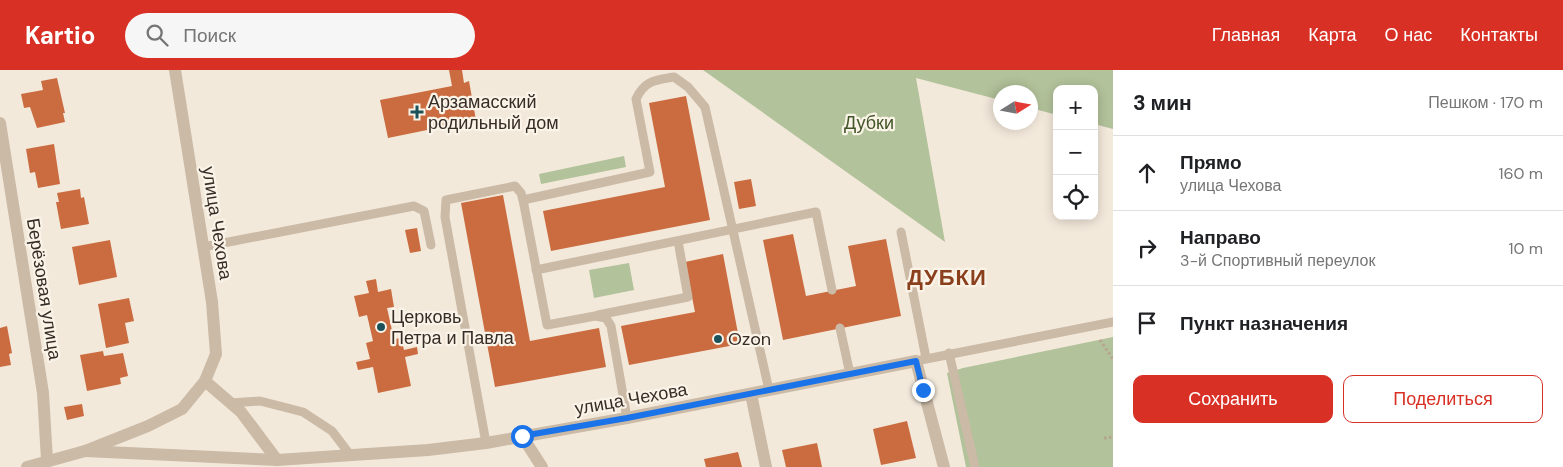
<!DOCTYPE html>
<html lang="ru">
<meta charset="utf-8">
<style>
:root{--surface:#fff;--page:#f6f6f6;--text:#202124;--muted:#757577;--line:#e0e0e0;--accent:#d93025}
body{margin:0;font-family:"DM Sans",sans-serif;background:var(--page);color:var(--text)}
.controls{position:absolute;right:15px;top:15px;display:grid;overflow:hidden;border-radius:10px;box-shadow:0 2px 12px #0003}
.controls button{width:45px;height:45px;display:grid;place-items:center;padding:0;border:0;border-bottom:1px solid var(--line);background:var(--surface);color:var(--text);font:25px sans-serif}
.compass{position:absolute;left:993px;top:15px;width:45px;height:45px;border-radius:50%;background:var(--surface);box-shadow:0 2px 12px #0003;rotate:79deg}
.stop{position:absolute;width:15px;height:15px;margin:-11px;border:4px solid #1a73e8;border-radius:50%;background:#fff}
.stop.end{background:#1a73e8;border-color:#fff;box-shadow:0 1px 5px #0008}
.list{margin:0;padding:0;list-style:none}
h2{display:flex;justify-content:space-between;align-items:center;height:65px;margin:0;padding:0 20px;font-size:21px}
h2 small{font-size:16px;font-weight:400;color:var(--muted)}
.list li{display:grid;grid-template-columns:32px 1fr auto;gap:15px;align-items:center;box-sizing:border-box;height:75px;padding:0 20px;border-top:1px solid var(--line)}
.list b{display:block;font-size:19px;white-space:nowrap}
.list p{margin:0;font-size:16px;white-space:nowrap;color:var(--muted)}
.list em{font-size:16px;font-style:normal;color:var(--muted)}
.actions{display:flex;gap:10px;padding:15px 20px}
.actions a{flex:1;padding:11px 0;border:1px solid var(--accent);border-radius:10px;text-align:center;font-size:18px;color:var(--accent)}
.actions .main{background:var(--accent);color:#fff}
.icon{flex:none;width:28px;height:28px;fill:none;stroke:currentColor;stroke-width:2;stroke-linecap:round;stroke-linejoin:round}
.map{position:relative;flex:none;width:1113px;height:397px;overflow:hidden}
header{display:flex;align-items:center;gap:30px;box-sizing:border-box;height:70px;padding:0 25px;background:var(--accent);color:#fff}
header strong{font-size:24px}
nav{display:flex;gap:28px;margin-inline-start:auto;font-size:18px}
.search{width:350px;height:45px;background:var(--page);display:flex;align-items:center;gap:12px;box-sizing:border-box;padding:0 18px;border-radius:28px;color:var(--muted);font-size:19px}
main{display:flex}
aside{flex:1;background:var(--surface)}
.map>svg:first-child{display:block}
</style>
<header>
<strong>Kartio</strong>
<div class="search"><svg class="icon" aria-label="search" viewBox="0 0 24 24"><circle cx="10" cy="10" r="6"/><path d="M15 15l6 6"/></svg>Поиск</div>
<nav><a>Главная</a><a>Карта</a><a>О нас</a><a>Контакты</a></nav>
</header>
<main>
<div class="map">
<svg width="1113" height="397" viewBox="0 0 1113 397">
<rect width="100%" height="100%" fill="#f3e9db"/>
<g fill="#b2c29a">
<polygon points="703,0 1113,0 1113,59 1094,54 1094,19 1057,19 1057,45 1031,38 1030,22 1001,22 1000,30 916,8 945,172"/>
<polygon points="624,86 626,97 541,114 539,104"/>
<polygon points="629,193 634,220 594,228 589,200"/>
<polygon points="1113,267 1113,397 966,397 947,303 963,298"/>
</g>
<g fill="#cb6c40">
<polygon points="449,0 462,0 464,13 469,11 476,50 388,68 380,30 452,16"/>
<polygon points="57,8 65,43 63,43 65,52 37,58 30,37 24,38 21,24 43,20 41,11"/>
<polygon points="686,26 710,150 551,181 543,141 665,117 649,33"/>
<polygon points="54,74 60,114 38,118 35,102 30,103 26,79"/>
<polygon points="751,109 756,136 739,139 734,112"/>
<polygon points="80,119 81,128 84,127 89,154 61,159 56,132 59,132 57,123"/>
<polygon points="503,125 530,271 599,258 606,297 495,317 461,133"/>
<polygon points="417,158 421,181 410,183 405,160"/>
<polygon points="793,164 806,226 856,216 848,176 886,169 901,246 783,270 763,170"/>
<polygon points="110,170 117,207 79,215 72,177"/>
<polygon points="723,184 740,274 629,295 621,256 695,242 685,192"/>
<polygon points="376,209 378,222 391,219 394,237 387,238 394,269 401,268 404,280 417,277 418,284 405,287 411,316 378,323 373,297 358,300 356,292 370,289 366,273 373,271 367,245 359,247 354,226 369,223 366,211"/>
<polygon points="129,228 134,251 125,253 129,273 106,278 98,234"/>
<polygon points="7,256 12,283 9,284 11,295 0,297 0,258"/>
<polygon points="103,281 104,286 123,283 128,306 120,308 121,314 87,321 80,285"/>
<polygon points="82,334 84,346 67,350 64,337"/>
<polygon points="907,351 916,388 881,395 873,359"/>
<polygon points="817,373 822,397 786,397 782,380"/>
<polygon points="738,382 742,397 706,397 704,389"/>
</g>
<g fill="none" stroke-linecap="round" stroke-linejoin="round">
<g stroke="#b7a490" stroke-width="3" stroke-dasharray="2.5 2.5" stroke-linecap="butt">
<polyline points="1100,270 1113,289"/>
<polyline points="1104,368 1113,367"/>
</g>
<g stroke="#cbbaa6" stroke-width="9">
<path d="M523,130L650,102L636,29C645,10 656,10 674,7L688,17L705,37L769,320"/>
<polyline points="901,162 926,288"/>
<polyline points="203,177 414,136 424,141 431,175"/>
<polyline points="536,200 816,142 832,220"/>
<polyline points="598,245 688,227 678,171"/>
<polyline points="840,258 850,304"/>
<polyline points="949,283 975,397"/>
<polyline points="916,291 1113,252"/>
<polyline points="230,333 260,331 303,342 332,361 351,386"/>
<polyline points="486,373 445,147 446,130 515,116 521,123 523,130 547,255 595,246 606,248 611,256 627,348"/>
</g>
<g stroke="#cbbaa6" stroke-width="12">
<polyline points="0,53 43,323 47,390"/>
<polyline points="205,311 241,342 277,390"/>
<polyline points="751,324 766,397"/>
<polyline points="522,366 542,397"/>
<polyline points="85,381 277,390 428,380 486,373 627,348 916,291 944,397"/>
</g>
<polyline stroke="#cbbaa6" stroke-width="12" points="27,397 85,381 148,356 182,339 205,311 216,284 212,232 175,0"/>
</g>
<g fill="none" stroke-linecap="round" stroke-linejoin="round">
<polyline stroke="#1a73e8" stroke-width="6" points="522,366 627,348 916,291 923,320"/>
</g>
<g fill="#1b525a" stroke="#faf3e7" stroke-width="2">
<path d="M414.5 34.5h5v5h5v5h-5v5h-5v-5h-5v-5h5z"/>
<circle cx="381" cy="257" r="5"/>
<circle cx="718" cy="269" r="5"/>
</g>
<g text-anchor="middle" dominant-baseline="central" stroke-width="4.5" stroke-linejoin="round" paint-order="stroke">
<g font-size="18" fill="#372d27" stroke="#faf3e7" text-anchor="start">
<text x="428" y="32">Арзамасский<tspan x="428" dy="21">родильный дом</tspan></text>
<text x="391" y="247">Церковь<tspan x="391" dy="21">Петра и Павла</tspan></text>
<text x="728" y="269">Ozon</text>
</g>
<g font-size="18" fill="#43562a" stroke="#faf3e7">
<text x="869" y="53">Дубки</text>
</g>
<g font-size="18" fill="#372d27" stroke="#faf3e7">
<text transform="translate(217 153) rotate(81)">улица Чехова</text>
<text transform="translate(44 219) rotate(81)">Берёзовая улица</text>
<text transform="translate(631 329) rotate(-10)">улица Чехова</text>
</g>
<g font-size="22" font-weight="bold" letter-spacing="1" fill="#8a3f1d" stroke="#faf3e7">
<text x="947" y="207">ДУБКИ</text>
</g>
</g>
</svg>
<div class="controls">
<button>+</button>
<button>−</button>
<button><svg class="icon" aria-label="locate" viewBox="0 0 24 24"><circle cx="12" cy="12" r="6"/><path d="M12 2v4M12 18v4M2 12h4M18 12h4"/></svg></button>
</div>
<svg class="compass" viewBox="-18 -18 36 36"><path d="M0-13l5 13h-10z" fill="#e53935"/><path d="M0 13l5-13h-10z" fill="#757577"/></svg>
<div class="stop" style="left:522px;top:366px"></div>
<div class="stop end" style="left:923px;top:320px"></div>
</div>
<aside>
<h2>3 мин<small>Пешком · 170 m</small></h2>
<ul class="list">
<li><svg class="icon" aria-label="ahead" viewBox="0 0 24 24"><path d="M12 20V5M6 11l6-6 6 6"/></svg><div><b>Прямо</b><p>улица Чехова</p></div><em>160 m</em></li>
<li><svg class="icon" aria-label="right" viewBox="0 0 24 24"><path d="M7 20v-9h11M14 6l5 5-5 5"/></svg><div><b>Направо</b><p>3-й Спортивный переулок</p></div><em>10 m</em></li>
<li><svg class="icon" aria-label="arrive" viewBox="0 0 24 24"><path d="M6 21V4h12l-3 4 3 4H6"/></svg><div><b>Пункт назначения</b></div></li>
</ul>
<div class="actions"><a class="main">Сохранить</a><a>Поделиться</a></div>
</aside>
</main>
